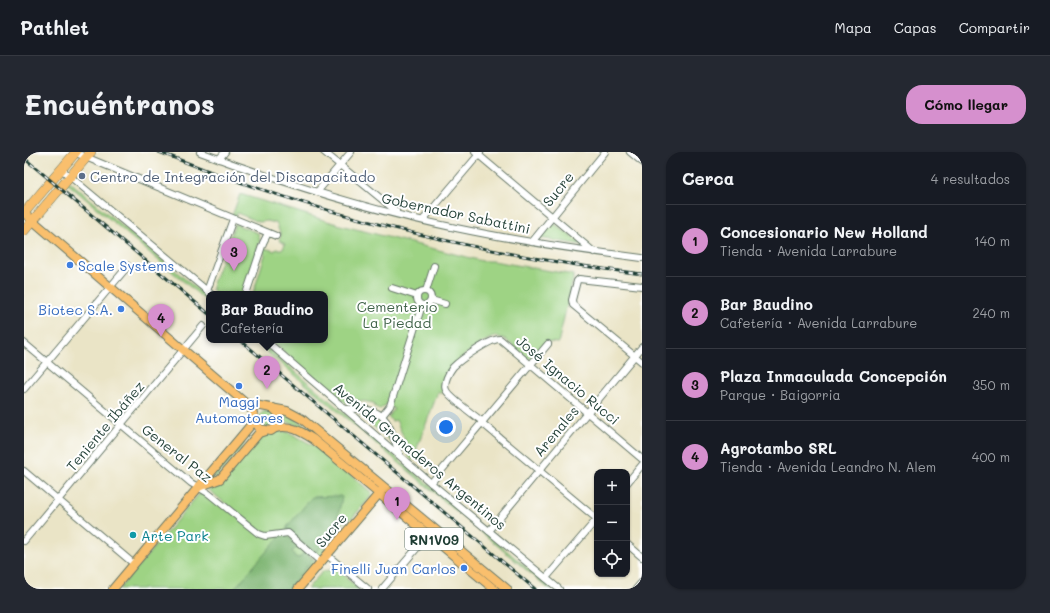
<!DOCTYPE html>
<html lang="es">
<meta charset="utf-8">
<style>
:root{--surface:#171b24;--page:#242831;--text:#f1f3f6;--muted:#9ea1a6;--line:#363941;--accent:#d690ce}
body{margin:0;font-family:Mali,sans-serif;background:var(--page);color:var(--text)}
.controls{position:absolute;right:12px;bottom:12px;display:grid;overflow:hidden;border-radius:8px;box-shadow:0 1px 3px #0004}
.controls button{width:36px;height:36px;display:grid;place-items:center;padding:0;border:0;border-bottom:1px solid var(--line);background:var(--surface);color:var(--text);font:20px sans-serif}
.you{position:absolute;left:422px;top:275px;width:14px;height:14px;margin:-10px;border:3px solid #fff;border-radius:50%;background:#1a73e8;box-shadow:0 0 0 6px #1a73e833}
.badge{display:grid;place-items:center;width:26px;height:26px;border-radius:50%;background:var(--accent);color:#111;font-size:13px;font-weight:700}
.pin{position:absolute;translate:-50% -33px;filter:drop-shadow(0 1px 2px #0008)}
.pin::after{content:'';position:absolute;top:21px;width:14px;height:12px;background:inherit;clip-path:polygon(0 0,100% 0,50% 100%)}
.popup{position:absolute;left:182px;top:139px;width:122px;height:52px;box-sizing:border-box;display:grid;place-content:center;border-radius:8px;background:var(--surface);filter:drop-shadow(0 1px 3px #0005);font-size:13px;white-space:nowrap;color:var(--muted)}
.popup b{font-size:15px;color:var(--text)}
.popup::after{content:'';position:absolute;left:50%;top:100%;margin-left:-8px;border:8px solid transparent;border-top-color:var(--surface)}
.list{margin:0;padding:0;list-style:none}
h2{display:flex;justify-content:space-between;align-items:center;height:52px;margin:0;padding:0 16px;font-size:17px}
h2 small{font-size:13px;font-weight:400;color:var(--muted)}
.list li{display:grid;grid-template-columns:26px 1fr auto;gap:12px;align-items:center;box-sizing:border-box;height:72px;padding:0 16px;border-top:1px solid var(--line)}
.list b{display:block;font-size:15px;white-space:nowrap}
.list p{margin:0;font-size:13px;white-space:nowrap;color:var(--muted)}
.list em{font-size:13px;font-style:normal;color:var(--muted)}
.icon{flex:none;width:22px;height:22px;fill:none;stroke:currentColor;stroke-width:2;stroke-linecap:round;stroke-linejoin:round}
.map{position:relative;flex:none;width:618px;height:437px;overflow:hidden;border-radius:16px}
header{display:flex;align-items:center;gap:24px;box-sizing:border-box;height:56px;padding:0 20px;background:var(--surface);border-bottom:1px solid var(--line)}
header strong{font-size:19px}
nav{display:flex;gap:22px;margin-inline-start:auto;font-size:14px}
.intro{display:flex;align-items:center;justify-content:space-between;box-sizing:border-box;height:96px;padding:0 24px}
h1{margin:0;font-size:28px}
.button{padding:10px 18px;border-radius:16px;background:var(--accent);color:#111;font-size:14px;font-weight:700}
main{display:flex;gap:24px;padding:0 24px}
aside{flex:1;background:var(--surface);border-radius:16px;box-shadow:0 1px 3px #0004}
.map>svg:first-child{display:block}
</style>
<header>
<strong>Pathlet</strong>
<nav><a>Mapa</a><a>Capas</a><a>Compartir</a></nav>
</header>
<div class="intro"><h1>Encuéntranos</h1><a class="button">Cómo llegar</a></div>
<main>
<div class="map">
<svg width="618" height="437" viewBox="0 0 618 437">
<rect width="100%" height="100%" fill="#fff"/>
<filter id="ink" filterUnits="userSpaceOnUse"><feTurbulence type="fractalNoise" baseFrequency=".025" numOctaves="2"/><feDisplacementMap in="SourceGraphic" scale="8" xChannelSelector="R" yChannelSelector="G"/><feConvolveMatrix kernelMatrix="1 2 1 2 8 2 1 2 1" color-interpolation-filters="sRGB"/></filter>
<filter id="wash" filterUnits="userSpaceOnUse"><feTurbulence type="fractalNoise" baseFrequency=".012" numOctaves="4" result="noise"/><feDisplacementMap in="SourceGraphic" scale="16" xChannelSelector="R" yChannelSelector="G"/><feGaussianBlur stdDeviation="0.9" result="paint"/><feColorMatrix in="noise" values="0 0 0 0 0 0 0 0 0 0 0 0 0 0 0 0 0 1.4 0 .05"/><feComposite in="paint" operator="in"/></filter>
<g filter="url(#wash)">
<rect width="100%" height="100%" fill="#eae4c6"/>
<g fill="#9ed384" stroke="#5e885c">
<polygon points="46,30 185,147 185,151 43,31"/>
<path d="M216,42L316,73L458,109H469L550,123L534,191L523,190L505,208L481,187L472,184C455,190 413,219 419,239L417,242L414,240L388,309L381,299L383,293L372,268L368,269L364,265L370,257L363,252L355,258L351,255L350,251L326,247L325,251L320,250L246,188H301V142H229L241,103L239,99L240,96L251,99L252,97H259L261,92L255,88L257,83L252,71L243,69L235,70L213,61L211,65L208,64Z"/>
<polygon points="528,70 559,93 515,86"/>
<polygon points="211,72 234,81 236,89 219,142 192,142 188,137 188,134"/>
<polygon points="229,188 234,188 528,437 525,437"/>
<circle cx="243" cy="267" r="8"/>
<path d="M335,260C352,261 365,273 368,290L334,261Z"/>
<path d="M259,262L274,268L352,333C323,314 294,277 260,269Z"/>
<polygon points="257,279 264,280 296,297 348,341 346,346 327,367 323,367 311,381 315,382 310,383 299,396 303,397 295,406 262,383 292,409 269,437 95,437 175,342 180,341 239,382 185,338 186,336 197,330 238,284"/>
<polygon points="220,290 220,293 192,326 189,326 189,324 217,291"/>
<polygon points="313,417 335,437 283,437 299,419"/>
</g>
<g fill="#7eb572" stroke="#4e7953">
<polygon points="316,344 318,345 311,378 291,402 263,378 263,375 288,345"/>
<polygon points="256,384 263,384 273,393 273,396 268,399 271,405 275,406 280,400 283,400 289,407 264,437 210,437"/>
</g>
</g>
<g filter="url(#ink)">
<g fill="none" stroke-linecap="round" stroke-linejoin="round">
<defs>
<g id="minor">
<path d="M176,0C259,31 345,58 432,76C494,89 556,98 618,106"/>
<polyline points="300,0 372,59"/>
<polyline points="451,0 570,100"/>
<polyline points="606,0 618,10"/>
<polyline points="52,1 252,84"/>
<polyline points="195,7 201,0"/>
<polyline points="37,17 187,142"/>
<polyline points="293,40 327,0"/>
<polyline points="399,68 456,1"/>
<polyline points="508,90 581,0"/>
<polyline points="618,134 555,127 553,129 548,148 549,153 618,210"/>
<polyline points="368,136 393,144"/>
<circle cx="400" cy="146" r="7"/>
<polyline points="183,139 209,67"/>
<polyline points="402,139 410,114"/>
<polyline points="222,142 239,91 244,81"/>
<polyline points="407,148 421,152"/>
<polyline points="241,188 407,331 535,437"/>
<polyline points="0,191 167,331 184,341 235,382 241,384 264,381 297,410"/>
<polyline points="0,237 104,114"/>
<path d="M321,257C362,255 363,266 375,301"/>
<polyline points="358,264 366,254 398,153"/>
<path d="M459,270C451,264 425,245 422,238C419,231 425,220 429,215C436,208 467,186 476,187L618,307"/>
<polyline points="458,271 573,367"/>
<polyline points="0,319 110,412"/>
<polyline points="407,331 524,192"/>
<polyline points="603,331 618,313"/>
<polyline points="465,379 618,195"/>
<polyline points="0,389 179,174"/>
<polyline points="603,392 618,405"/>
<polyline points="303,403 344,437"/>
<polyline points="522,426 573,367"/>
<polyline points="358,437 405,382"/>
<polyline points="612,437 618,430"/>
</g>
<g id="major">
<polyline points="0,61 219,249 228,258 232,271 236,277 247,279 254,274 255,262 249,256"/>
<polyline points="221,251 263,259 278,267 483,437"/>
<path d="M252,276C265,272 278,280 289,287L470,437"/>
<polyline points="174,335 196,327 235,281 241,279"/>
<polyline points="89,437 231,268"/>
<polyline points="274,437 359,337"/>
</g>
<g id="highway">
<polyline points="0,61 52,0"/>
<polyline points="0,79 67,0"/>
</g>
</defs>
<use href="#minor" stroke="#667767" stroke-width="8"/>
<use href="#major" stroke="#667767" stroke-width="10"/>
<use href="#highway" stroke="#667767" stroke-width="10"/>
<use href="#minor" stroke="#fff" stroke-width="6"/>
<use href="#major" stroke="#f9bf6d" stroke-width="8"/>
<use href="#highway" stroke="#f9bf6d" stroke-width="9"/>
<defs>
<g id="rail">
<path d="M135,0C290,62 453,102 618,122"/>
<polyline points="0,6 185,162"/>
<polyline points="216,188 511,437"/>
</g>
</defs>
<use href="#rail" stroke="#1f3d34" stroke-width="3"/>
<use href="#rail" stroke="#fff" stroke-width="1.5" stroke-dasharray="4.5" stroke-linecap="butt"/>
</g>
</g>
<circle fill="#5c6f8a" stroke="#fff" stroke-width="1.5" cx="58" cy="24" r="4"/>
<g fill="#3f7fe0" stroke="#fff" stroke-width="1.5">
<circle cx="46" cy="113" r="4"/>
<circle cx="97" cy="157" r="4"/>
<circle cx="215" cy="234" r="4"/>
<circle cx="440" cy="416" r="4"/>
</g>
<circle fill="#0f9aa8" stroke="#fff" stroke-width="1.5" cx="109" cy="383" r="4"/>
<g text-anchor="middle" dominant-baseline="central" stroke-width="4" stroke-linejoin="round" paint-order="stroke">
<rect fill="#fff" stroke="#627771" stroke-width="1" x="381" y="376" width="58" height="22" rx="3"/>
<g font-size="13" font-weight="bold" fill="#1f3d34">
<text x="410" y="387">RN1V09</text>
</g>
<g font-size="14" fill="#4e5e75" stroke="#fff" text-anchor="start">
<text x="66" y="24">Centro de Integración del Discapacitado</text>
</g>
<g font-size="14" fill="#1f3d34" stroke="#fff">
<text transform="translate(534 37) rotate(-51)">Sucre</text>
<text transform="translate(432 61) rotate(12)">Gobernador Sabattini</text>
<text transform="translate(544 228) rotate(40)">José Ignacio Rucci</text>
<text transform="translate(81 274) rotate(-50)">Teniente Ibáñez</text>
<text transform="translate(532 279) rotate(-50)">Arenales</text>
<text transform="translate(153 301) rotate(38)">General Paz</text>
<text transform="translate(396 304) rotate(40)">Avenida Granaderos Argentinos</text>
<text transform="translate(307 378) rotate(-50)">Sucre</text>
</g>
<g font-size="14" fill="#366cbe" stroke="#fff" text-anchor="end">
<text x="54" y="113" text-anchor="start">Scale Systems</text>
<text x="89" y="157">Biotec S.A.</text>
<text x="215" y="249" text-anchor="middle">Maggi<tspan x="215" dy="16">Automotores</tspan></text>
<text x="432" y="416">Finelli Juan Carlos</text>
</g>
<g font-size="14" fill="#3f6248" stroke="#fff">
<text x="373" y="154">Cementerio<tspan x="373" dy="16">La Piedad</tspan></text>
</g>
<g font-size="14" fill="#0d838f" stroke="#fff" text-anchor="start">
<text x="117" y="383">Arte Park</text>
</g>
</g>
</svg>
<div class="controls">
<button>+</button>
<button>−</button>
<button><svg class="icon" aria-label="locate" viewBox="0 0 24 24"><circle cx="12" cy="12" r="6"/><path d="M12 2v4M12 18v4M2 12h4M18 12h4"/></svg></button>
</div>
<div class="you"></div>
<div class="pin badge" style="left:373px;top:368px">1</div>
<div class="pin badge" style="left:243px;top:237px">2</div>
<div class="popup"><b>Bar Baudino</b>Cafetería</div>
<div class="pin badge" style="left:210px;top:119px">3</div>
<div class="pin badge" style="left:137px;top:185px">4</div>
</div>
<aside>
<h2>Cerca<small>4 resultados</small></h2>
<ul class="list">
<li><span class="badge">1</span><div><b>Concesionario New Holland</b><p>Tienda · Avenida Larrabure</p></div><em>140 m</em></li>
<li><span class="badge">2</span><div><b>Bar Baudino</b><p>Cafetería · Avenida Larrabure</p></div><em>240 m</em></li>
<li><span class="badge">3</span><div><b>Plaza Inmaculada Concepción</b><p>Parque · Baigorria</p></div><em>350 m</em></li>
<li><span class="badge">4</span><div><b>Agrotambo SRL</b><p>Tienda · Avenida Leandro N. Alem</p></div><em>400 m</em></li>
</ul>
</aside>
</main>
